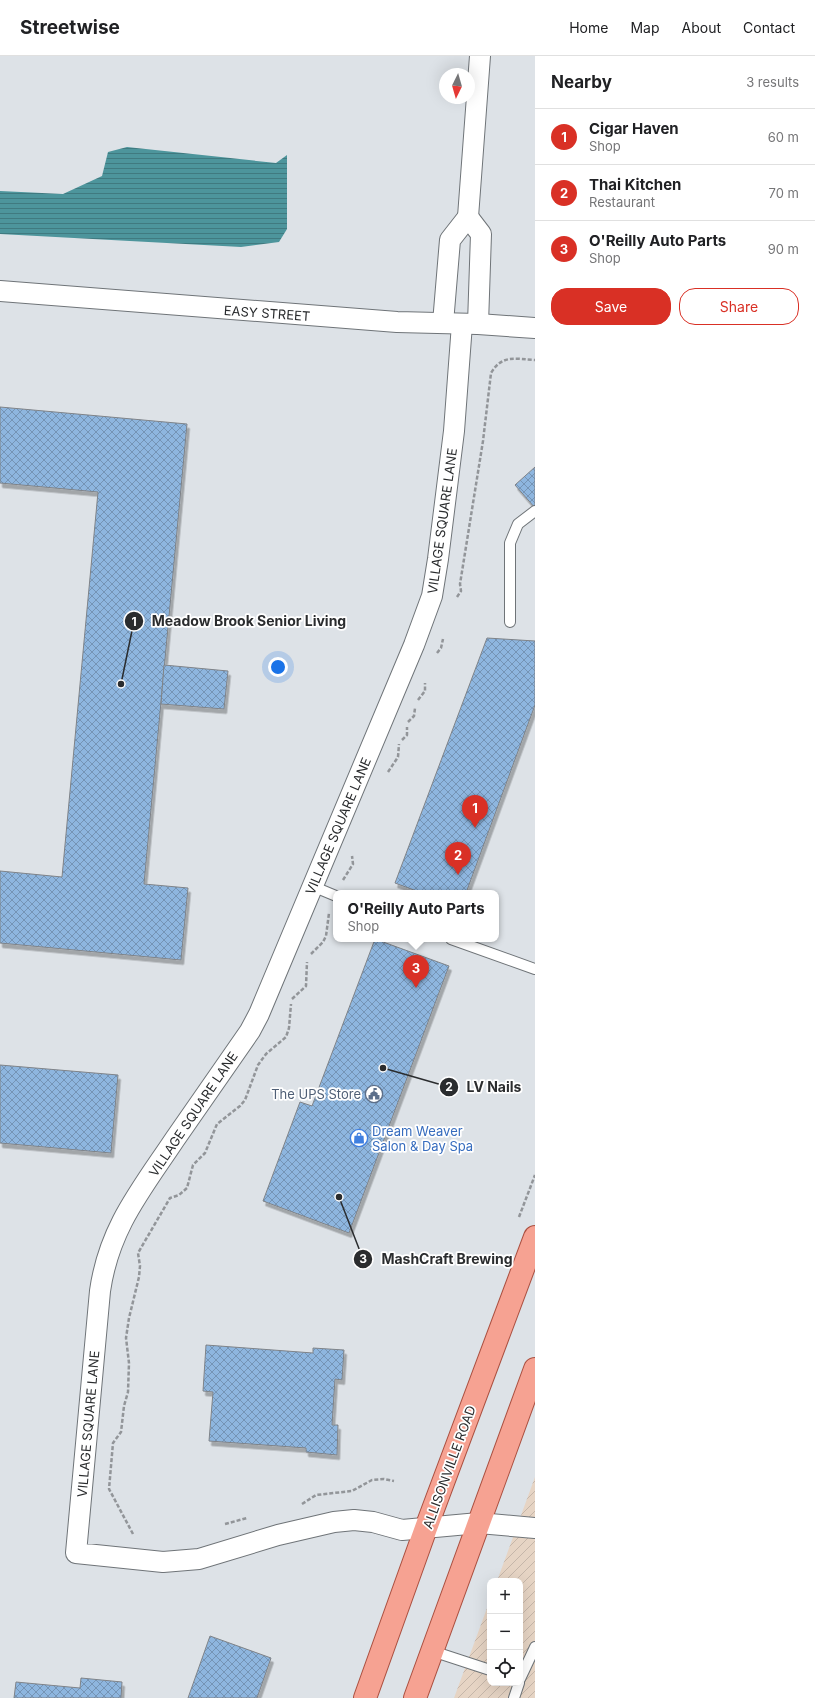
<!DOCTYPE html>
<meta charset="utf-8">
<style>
:root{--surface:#fff;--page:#f2f2f2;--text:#202124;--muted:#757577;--line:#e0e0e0;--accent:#d93025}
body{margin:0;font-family:Inter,sans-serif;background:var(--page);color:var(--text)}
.controls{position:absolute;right:12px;bottom:12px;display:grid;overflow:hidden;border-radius:8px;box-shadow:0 4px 16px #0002}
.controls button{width:36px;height:36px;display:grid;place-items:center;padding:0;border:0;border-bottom:1px solid var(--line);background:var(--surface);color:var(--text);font:20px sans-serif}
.compass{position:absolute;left:439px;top:12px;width:36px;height:36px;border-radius:50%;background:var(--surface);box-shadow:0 4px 16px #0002;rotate:185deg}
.you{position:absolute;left:278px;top:611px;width:14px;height:14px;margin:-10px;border:3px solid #fff;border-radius:50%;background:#1a73e8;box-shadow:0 0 0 6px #1a73e833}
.badge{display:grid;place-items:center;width:26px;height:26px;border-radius:50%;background:var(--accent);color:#fff;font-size:13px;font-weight:700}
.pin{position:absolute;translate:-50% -33px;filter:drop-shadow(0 1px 2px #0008)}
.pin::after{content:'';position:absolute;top:21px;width:14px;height:12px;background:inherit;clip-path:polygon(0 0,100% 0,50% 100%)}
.popup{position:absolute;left:333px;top:834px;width:166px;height:52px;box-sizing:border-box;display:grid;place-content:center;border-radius:8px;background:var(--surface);filter:drop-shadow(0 1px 3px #0005);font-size:13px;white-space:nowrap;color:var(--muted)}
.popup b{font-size:15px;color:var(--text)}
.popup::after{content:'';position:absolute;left:50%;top:100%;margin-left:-8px;border:8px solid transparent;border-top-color:var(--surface)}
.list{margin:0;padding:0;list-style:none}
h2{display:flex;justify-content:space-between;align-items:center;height:52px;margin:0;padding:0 16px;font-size:17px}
h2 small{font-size:13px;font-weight:400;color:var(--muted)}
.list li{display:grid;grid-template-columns:26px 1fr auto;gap:12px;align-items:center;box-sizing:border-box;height:56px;padding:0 16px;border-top:1px solid var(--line)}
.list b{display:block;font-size:15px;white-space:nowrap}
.list p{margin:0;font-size:13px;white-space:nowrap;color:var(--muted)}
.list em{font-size:13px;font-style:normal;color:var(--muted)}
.actions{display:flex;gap:8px;padding:12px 16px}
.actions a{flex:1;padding:9px 0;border:1px solid var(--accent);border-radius:16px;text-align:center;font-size:14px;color:var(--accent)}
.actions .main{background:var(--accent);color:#fff}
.icon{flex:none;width:22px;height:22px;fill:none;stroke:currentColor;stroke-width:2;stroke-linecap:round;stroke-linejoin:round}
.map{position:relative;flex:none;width:535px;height:1642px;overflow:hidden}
header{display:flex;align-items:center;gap:24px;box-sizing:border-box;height:56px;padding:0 20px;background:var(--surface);border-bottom:1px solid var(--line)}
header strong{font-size:19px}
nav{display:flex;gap:22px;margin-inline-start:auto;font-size:14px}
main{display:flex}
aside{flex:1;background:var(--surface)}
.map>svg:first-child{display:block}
</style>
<header>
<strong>Streetwise</strong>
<nav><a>Home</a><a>Map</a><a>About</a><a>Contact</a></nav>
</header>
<main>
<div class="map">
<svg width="535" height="1642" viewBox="0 0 535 1642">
<defs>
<pattern id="industrial-furrows" width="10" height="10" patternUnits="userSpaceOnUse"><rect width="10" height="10" fill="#e6d4c4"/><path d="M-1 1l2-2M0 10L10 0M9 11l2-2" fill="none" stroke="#c5b6a9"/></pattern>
<pattern id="water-rules" width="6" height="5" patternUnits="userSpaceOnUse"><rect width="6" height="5" fill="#4d959c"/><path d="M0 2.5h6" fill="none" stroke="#407a80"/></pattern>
<pattern id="building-cross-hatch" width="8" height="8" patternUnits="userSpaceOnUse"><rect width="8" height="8" fill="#8eb6df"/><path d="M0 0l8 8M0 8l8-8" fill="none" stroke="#7494b5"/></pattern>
<filter id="shadow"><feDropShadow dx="2.5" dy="4.5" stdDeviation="0" flood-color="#0004"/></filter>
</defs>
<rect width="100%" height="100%" fill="#dde2e7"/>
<polygon fill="url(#industrial-furrows)" points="535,1421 535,1642 454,1642 490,1544 490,1627 520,1627 520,1525 497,1525"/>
<polygon fill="url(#water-rules)" points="127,91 276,107 287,99 287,173 279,186 241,191 0,178 0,135 63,138 102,120 108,96"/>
<g fill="url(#building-cross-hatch)" stroke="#7f8388" filter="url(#shadow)">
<polygon points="0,351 187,368 144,828 188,832 181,904 0,887 0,815 62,821 98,436 0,427"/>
<polygon points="535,411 535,452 515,429"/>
<polygon points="487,582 535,585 535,649 466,837 422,837 395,827"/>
<polygon points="164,609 228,615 224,653 161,648"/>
<polygon points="375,883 449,910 349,1177 263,1145 300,1046 312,1050"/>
<polygon points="0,1009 118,1019 111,1097 0,1087"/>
<polygon points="206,1289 313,1297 313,1292 344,1294 342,1324 335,1323 332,1369 338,1369 337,1399 306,1396 306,1392 209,1385 213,1336 203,1335"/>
<polygon points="210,1580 271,1602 257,1642 188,1642"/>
<polygon points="81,1622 122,1626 121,1642 14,1642 16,1626 80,1632"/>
</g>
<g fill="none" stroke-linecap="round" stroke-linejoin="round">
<defs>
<g id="lane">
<polyline points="510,566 510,487 518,468 535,455"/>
<polyline points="312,830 336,840"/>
<polyline points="451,883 535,913"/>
<polyline points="432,1595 490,1614"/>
<polyline points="520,1623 535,1591"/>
<polyline points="514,1642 519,1627"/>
</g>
<g id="street">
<polyline points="468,161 480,0"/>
<polyline points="0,235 397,266 478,268 535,272"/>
<polyline points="443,267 450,184 468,161 481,178 478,268"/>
<path d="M462,268L454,375L438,503L432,540L414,589L259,958L250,975C225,1011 200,1047 175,1083C141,1134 109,1172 100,1235L76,1497L163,1506L199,1503L278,1479L334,1466L354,1464L373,1466L402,1474L479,1467L535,1472"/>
</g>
<g id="primary">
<polyline points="365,1642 426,1472 535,1181"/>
<polyline points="415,1642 535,1313"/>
</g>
</defs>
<use href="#lane" stroke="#6f7478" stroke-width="12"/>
<use href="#street" stroke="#6f7478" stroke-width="22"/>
<use href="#primary" stroke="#ab5040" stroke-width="24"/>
<g stroke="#929599" stroke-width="2.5" stroke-dasharray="4 2" stroke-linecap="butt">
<path d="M457,541L461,535L460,528L483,385L491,317C502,298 516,303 535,304"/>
<polyline points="437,597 441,592 443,583"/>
<polyline points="418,644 425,635 425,627"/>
<polyline points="408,666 414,660 415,652"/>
<polyline points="402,684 407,679 407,671"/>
<polyline points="388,716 398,701 399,688"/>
<polyline points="343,824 353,808 352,800"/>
<polyline points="311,898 323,886 326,880 329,857"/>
<polyline points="292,943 306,930 307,906"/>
<polyline points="519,1161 535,1119"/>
<polyline points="302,1448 316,1439 352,1435 372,1424 384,1423 394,1425"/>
<polyline points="225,1468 247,1462"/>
<polyline points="133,1478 109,1433 113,1387 121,1376 124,1350 128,1336 129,1307 126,1282 129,1262 139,1221 140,1210 138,1197 170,1142 179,1139 187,1132 193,1109 205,1097 217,1068 240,1050 245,1044 258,1009 266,998 286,981 289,972 291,948"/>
</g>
<use href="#lane" stroke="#fff" stroke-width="10"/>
<use href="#street" stroke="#fff" stroke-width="20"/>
<use href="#primary" stroke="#f6a292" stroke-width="22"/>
</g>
<defs>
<symbol id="civic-ring" viewBox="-11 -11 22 22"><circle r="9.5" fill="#fff" stroke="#5c6f8a" stroke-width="1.5"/><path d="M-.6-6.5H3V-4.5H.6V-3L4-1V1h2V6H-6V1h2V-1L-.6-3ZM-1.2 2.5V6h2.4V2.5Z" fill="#5c6f8a"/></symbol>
<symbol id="shop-ring" viewBox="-11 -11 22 22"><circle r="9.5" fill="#fff" stroke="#3f7fe0" stroke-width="1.5"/><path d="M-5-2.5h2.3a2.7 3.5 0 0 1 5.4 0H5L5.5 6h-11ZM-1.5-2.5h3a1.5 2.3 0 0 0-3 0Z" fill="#3f7fe0"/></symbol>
</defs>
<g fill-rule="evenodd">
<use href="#civic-ring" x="364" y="1028" width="20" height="20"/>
<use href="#shop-ring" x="349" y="1072" width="20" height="20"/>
</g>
<g text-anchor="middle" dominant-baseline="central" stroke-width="3.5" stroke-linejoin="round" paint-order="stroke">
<g font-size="13" fill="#2a2c2e" stroke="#fff">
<text transform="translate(267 257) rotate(4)">EASY STREET</text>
<text transform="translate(442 465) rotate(-82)">VILLAGE SQUARE LANE</text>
<text transform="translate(338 770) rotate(-67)">VILLAGE SQUARE LANE</text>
<text transform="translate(193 1058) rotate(-56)">VILLAGE SQUARE LANE</text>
<text transform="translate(88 1368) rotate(-85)">VILLAGE SQUARE LANE</text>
<text transform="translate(449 1411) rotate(-70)">ALLISONVILLE ROAD</text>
</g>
<g font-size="13" fill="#4e5e75" stroke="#fff" text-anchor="end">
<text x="361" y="1038">The UPS Store</text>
</g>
<g font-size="13" fill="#366cbe" stroke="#fff" text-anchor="start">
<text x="372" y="1075">Dream Weaver<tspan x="372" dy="15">Salon &amp; Day Spa</tspan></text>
</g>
</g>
<path fill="none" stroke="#2a2c2e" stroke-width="1.5" d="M121 628L134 565M383 1012L449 1031M339 1141L363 1203"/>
<g fill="#2a2c2e" stroke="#fff" stroke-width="1.5">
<circle cx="121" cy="628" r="4"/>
<circle cx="383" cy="1012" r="4"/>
<circle cx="339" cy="1141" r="4"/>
<circle cx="134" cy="565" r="10"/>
<circle cx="449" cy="1031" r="10"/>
<circle cx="363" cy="1203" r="10"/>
</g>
<g font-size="12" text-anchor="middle" font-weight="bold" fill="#fff">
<text x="134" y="570">1</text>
<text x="449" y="1035">2</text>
<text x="363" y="1207">3</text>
</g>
<g font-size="14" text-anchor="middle" font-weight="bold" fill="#2a2c2e" stroke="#fff" stroke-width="3.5" stroke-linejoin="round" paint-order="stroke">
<text x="249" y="570">Meadow Brook Senior Living</text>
<text x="494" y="1036">LV Nails</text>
<text x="447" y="1208">MashCraft Brewing</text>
</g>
</svg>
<div class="controls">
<button>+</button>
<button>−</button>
<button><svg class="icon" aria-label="locate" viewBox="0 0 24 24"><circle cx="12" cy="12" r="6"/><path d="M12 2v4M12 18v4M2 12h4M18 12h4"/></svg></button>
</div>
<svg class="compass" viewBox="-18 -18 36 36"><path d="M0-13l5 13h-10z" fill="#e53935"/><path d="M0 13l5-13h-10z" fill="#757577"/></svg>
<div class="you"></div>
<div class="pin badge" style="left:475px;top:772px">1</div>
<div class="pin badge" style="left:458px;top:819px">2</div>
<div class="pin badge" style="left:416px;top:932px">3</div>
<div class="popup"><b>O'Reilly Auto Parts</b>Shop</div>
</div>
<aside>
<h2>Nearby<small>3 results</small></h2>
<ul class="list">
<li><span class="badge">1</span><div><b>Cigar Haven</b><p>Shop</p></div><em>60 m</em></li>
<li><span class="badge">2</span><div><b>Thai Kitchen</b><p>Restaurant</p></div><em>70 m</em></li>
<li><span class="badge">3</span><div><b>O'Reilly Auto Parts</b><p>Shop</p></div><em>90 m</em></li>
</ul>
<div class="actions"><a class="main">Save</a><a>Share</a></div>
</aside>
</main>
